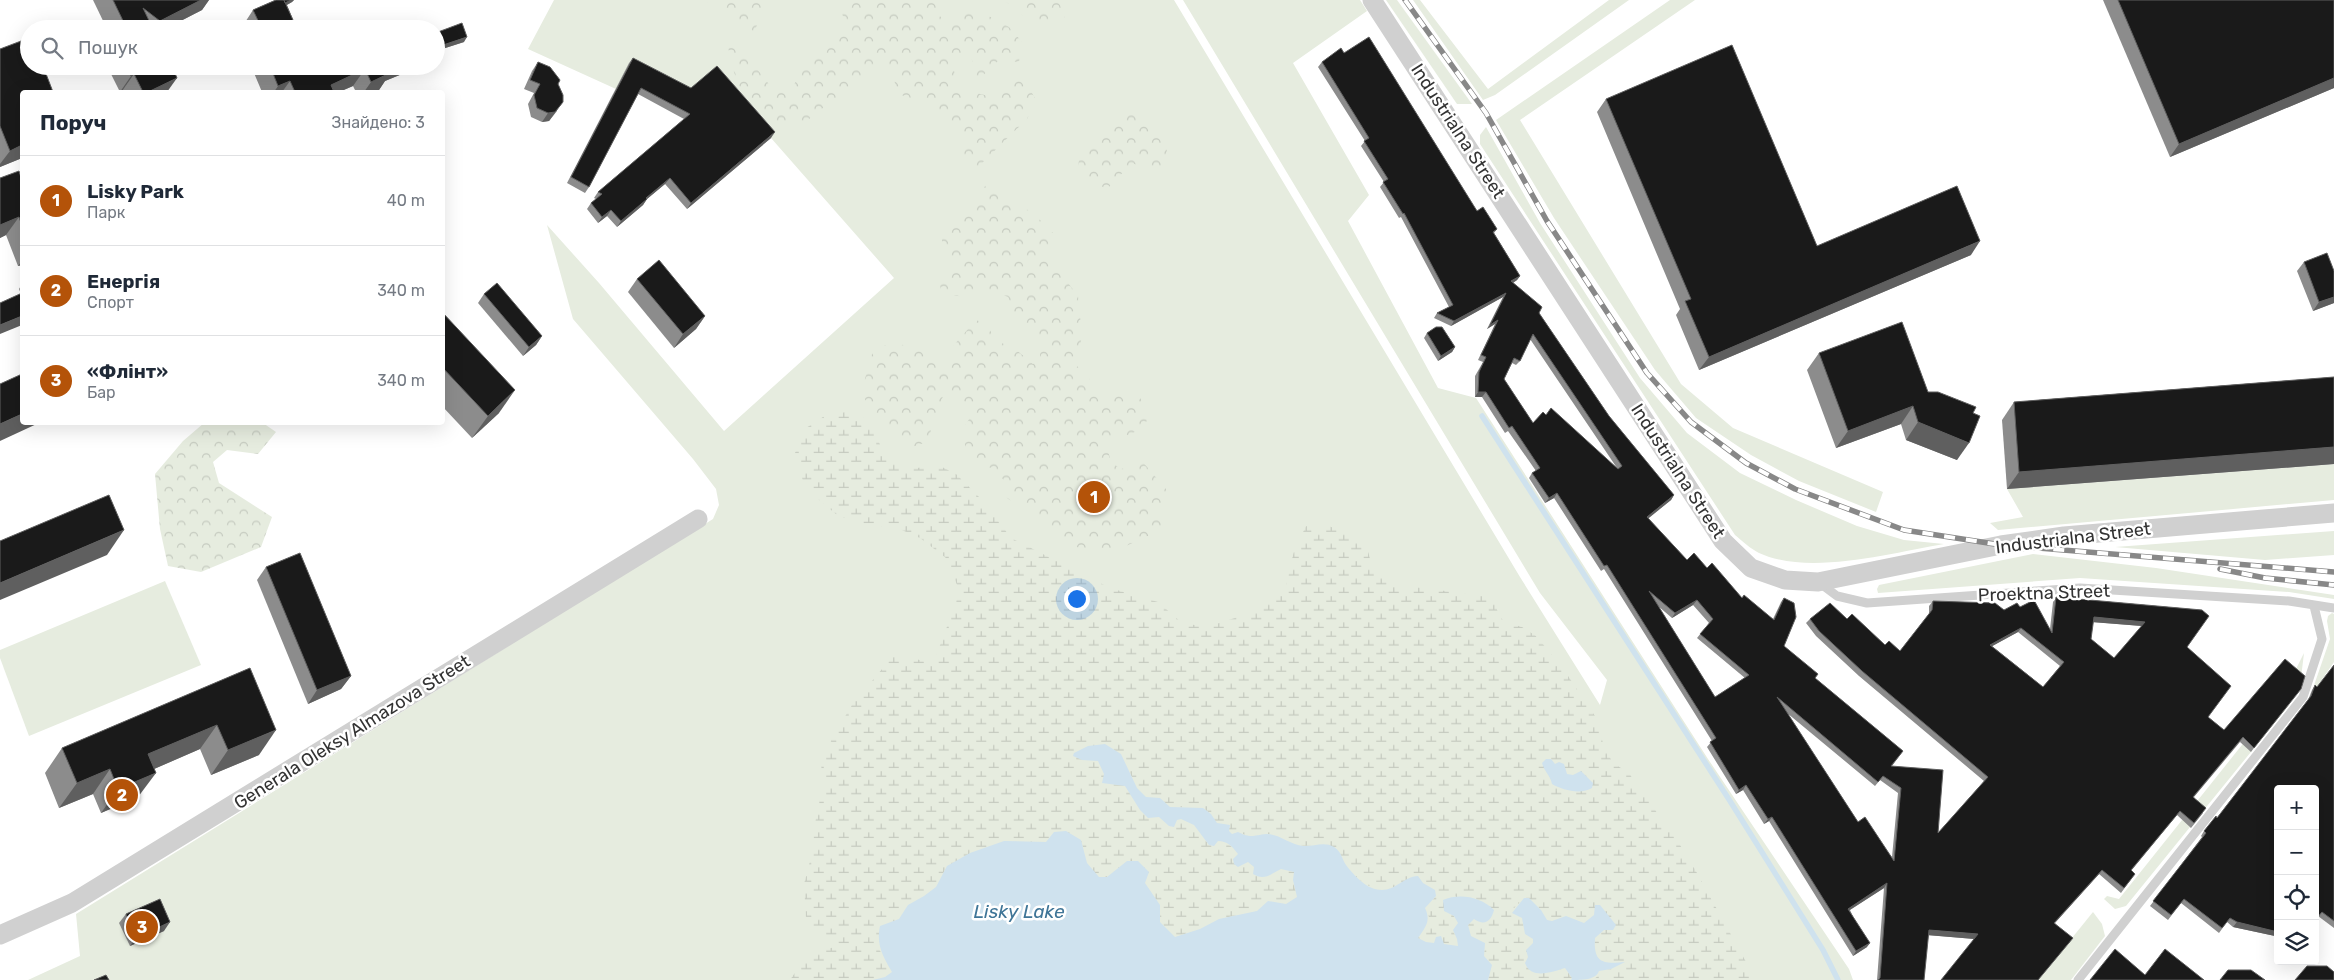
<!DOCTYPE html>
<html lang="uk">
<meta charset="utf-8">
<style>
:root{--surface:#fff;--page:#f6f6f7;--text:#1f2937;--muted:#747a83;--line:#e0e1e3;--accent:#b45309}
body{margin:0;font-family:Rubik,sans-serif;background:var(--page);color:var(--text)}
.controls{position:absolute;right:15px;bottom:15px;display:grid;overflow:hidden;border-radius:5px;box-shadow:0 5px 20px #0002}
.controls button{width:45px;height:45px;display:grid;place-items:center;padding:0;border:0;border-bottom:1px solid var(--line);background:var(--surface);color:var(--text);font:25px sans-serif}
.you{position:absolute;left:1076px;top:598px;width:18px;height:18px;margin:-12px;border:4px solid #fff;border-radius:50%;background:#1a73e8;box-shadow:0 0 0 8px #1a73e833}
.badge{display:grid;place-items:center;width:32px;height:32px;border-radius:50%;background:var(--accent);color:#fff;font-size:16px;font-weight:700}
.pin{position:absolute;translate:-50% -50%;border:2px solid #fff;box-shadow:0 1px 5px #0006}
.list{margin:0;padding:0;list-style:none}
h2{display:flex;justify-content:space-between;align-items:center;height:65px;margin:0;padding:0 20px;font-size:21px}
h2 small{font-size:16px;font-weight:400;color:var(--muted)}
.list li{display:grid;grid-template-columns:32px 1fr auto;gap:15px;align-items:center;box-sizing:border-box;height:90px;padding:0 20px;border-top:1px solid var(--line)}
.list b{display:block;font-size:19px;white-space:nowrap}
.list p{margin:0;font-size:16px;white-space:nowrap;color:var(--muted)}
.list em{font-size:16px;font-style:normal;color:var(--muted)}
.icon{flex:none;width:28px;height:28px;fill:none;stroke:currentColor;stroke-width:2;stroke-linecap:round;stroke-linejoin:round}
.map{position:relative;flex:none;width:2334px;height:980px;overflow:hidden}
.search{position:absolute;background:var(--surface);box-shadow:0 5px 20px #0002;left:20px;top:20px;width:425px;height:55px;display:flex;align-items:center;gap:12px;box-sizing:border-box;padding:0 18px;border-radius:28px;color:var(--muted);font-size:19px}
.panel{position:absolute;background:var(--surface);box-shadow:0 5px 20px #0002;left:20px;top:90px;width:425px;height:335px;border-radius:5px}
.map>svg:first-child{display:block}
</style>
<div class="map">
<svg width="2334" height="980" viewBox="0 0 2334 980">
<defs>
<pattern id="forest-crowns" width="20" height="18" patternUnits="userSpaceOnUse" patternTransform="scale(1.25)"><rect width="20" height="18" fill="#e6ecdf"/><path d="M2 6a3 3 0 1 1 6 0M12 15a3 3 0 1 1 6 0" fill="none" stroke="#c6cbc0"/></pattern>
<pattern id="wetland-marsh" width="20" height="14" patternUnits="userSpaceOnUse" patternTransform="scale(1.25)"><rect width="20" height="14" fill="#e6ecdf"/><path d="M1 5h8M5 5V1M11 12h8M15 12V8" fill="none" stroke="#c6cbc0"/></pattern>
</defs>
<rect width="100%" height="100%" fill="#fff"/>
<g fill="#e6ecdf">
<polygon points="554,0 1174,0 1520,577 1600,705 1607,680 1540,593 1183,0 1360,0 1367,11 1293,63 1369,195 1348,221 1438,388 1476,398 1708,759 1849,969 1853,980 28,980 80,956 76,914 713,519 719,505 716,489 693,459 573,319 547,225 599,283 724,431 894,278 713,72 688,95 616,89 528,49"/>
<polygon points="1386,0 1397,0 1472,104 1457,104"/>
<polygon points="1413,0 1420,0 1488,89 1609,0 1629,0 1495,95 1483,100"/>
<polygon points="1670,0 1695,0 1520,120 1681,384 1733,428 1883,492 1876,512 1799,481 1751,455 1696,418 1655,370 1554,218 1496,120"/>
<path d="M1486,127L1540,223L1640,378L1687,433L1740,473L1796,500L1857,526L1904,540L1944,544C1891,553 1809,576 1759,553C1751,549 1742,541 1735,535L1480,144V135Z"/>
<polygon points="2334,464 2334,500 1998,530 1990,523 2023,517 2007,489"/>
<polygon points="2334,531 2334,555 2265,560 2115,547"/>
<polygon points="2033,554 2156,568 2334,595 2334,599 2289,592 2080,578 1878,593 1877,589 1879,585"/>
<polygon points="165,581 201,665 29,736 0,658 0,650"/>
<polygon points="2332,613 2334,614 2334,662 2310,697 2330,639 2327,621 2328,616"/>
<polygon points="2304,653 2301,678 2289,705 2126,906 2115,909 2104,899 2107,896 2119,899 2285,691"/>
<polygon points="2093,912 2102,924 2105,936 2071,980 2038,980"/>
</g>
<g fill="url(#forest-crowns)">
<polygon points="702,0 768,0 754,32 724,10"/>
<path d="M836,0H941L936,10L948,28L958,14L972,7L1009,27L1022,42L1019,62L999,60L976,82L974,64L966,49L951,61L958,84L980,94L994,97L1015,81L1024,79L1036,100L1027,119L979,166L962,167L963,139L923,102L898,94L893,76L884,64L848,88L799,127C790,125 777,124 769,119C739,99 733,74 727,41L744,52L771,87L790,91L815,50L833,43L846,23Z"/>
<polygon points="997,0 1058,0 1065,17 1051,26 1025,18 1011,4"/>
<polygon points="1142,112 1167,150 1165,166 1155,172 1132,163 1107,189 1077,174 1081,146 1102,133 1115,116"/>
<path d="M987,184L1034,214L1053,233L1049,258L1078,296L1082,336L1076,365L1103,393L1139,395L1148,417L1144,428L1114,441L1108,451L1111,462L1121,469L1133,466L1141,460L1166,489L1161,530L1117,550L1074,547L1003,495L1006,483L994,468L976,466L967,451L961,431L972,415L962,397L943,396L927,442L909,448L889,437L861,393L874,347C904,341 916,346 943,360L953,357V346L976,320L987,324L995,340L1015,349L1033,364L1040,357L1041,337L1020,327L1008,297L983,287L966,297L942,294L940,285L953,270L954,259L942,252V235Z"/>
<polygon points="204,423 263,423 276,432 258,454 227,450 213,462 219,483 272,517 261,547 201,572 168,566 160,529 155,474 183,441"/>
</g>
<path fill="url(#wetland-marsh)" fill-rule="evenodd" d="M853,410L870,423L883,451L899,466L917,468L938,465L956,474L983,501L1011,538L1110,588L1158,602L1182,623L1207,627L1250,613L1284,593L1294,551L1306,526H1329L1366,543L1372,567L1390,584L1493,597L1499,616L1505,622L1522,627L1536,636L1562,667L1601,725L1603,747L1614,764L1628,772L1687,855L1756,980H1593L1598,976L1599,971L1611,969L1624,963C1603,963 1593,964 1595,938L1604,930L1594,915L1584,923L1566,917L1552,921L1547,920L1542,910L1524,898L1513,909L1524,921L1523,929L1533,938V943L1548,973L1565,968L1572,978L1571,980H1488V973L1491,970L1484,956L1485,944L1471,936L1468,925L1474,919L1480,923L1455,896L1444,900L1458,923L1453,931L1457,939L1458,946L1426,942L1417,938L1429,917L1425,908L1436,896L1435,890L1423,883L1418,876C1408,877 1405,883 1397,886C1369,897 1351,875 1339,852L1321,844L1304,846L1289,843L1269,834L1253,838L1238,832L1232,834L1223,823L1217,824L1211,814L1203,808L1170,807L1160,798L1146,797L1137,788L1121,754L1082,760L1098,761L1108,784L1125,785L1140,810L1164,820L1169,826L1180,819L1194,825L1209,845C1222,839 1229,842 1238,854L1233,859L1234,864L1248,862L1271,876L1281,869L1294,872L1293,880L1297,897L1286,904L1268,901L1257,911L1219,919L1200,929L1175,937L1160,922V905L1127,861L1107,877H1098L1087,863L1081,840L1046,842L1004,841L947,866L936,887L924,896L908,905L879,949L892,972L885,977L873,980H790C807,956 807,953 836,947L835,939L820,933L806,918L804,884L811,857L817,810L825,784L820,761L851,706L893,656H906L933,664L960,592L946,558L920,538L895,527L865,525L837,515L805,488L795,453L806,428L823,417ZM1578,771L1588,791L1558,788L1552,784L1550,777L1573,775Z"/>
<g fill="#cfe2ee">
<path d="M1105,744L1121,754L1137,788L1146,797L1160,798L1170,807L1203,808L1211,814L1217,823L1230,825L1229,831L1232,834L1238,832C1252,839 1253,835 1267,834C1279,834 1291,845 1303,846C1313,847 1324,841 1334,847C1341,851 1342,859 1346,865C1352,873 1363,885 1372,888C1393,896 1401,877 1418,876L1423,883L1435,890L1436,896L1425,908C1431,921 1426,926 1418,938L1426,942L1434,943L1436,937L1441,936L1444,944L1458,946L1457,939L1453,930L1458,923L1454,916L1444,911L1443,900C1460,893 1481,897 1494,910C1491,922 1484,926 1474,919L1468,925L1471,936L1485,943L1484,956L1492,965L1488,980H873L885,977L892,972C883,956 876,945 880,926L899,919L908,905L924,896L936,887L947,866L970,853L1004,841L1046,842L1054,832L1066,831L1081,840L1087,863L1099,877H1107L1127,861H1138L1149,872L1145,883L1160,905V922L1175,937L1200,929L1219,919L1257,911L1268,901L1286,904L1297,897L1293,880L1294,872L1281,869C1271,874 1264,881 1253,874L1254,867L1248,862L1238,867L1234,864L1233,859L1238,854C1232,846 1227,841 1218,841L1214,846L1209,845L1194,825L1181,819L1177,820L1174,827L1169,826L1159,817L1148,818L1140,810L1125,786L1102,783L1104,774L1098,761L1082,760L1073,756L1074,753L1088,746Z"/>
<path d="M1546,759H1551L1555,764L1559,762L1564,764L1567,774L1573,775L1581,771L1593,783L1592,788C1581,795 1562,790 1552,784C1550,775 1544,771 1542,763Z"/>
<path d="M1524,898H1529L1541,910L1547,920L1552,921L1566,916L1584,923L1594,915L1595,905H1600L1616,925L1613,930H1604L1595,938C1593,964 1604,964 1625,962L1611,969L1599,971C1596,980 1582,980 1571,980L1572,978L1565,968C1552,972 1531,980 1525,963L1528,957L1526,950L1533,943V939L1525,934L1522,918L1512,913Z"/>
</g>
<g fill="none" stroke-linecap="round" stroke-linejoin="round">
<polyline stroke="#cfe2ee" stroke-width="5.5" points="1482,416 1730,801 1823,950 1838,980"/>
<g stroke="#d0d0d0" stroke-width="9">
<polyline points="1821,584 1837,596 1867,603 2080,588 2289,601 2334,608"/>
<polyline points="2078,980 2303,697 2322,639 2314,606"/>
</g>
<g stroke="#d0d0d0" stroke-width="19">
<polyline points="1372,0 1723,541 1751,568 1785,580 1818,582 2001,545 2064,536 2334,513"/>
<polyline points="0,935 72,903 698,519"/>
</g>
<defs>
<g id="rail">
<polyline points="1405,0 1486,113 1547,221 1647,373 1691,422 1746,463 1795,489 1904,530 2001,545 2334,572"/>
<polyline points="2220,569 2265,578 2334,585"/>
</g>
</defs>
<use href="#rail" stroke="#888" stroke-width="5.5"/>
<use href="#rail" stroke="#fff" stroke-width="4" stroke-dasharray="11" stroke-linecap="butt"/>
</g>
<g fill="#8c8c8c" fill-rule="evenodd">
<polygon points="93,0 209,0 202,10 165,29 107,29"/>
<polygon points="275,0 294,0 292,2 287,5 297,29 243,29 242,27 253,10"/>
<polygon points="2103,0 2334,0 2334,88 2170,157"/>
<polygon points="438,32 464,42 439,50 436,40 436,34"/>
<polygon points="0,49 22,92 22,158 0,167"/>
<path d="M1344,53L1477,211L1497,229L1494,233L1520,276L1517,280L1513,283L1539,313L1609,416L1674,495L1671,500L1648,518L1687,560L1707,568L1742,598L1773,619L1781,602L1784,598V646L1815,678L1903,751L1892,766L1938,833L1984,781L1859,676L1816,636L1806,623L1810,619H1847L1885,645L1900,651L1929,614V606L1933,601L2004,610L2020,607L2050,629L2053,602L2056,597L2202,610L2187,647L2208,717L2224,730L2305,676L2251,752L2240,742L2194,797L2203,813L2191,828L2177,815L2131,871L2132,878L2121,893L2099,874L2055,923L2070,943L1974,939L1928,935L1924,980H1877L1884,888L1850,910L1867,947L1853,956L1769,821L1764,824L1743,790L1736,794L1707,747L1712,741L1604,569L1601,571L1554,498L1545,503L1529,478L1532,473L1536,471L1508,431L1505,433L1482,397H1475V376L1483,362L1478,360L1495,324L1487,329L1503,297L1451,326L1434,318L1437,313L1449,307L1401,217L1399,218L1380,187L1384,182L1361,146L1365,141L1318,67L1322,62ZM1530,339L1617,468L1533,423L1504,379L1512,363L1516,365L1520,361ZM1693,605L1709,623L1697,638L1745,678L1715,697L1658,606L1672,618ZM2093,622L2142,626L2114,658L2091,639ZM2018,632L2060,666L2043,687L1992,646ZM1787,713L1875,786L1880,780L1898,793L1892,857L1858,822Z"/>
<polygon points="633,58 771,138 687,209 665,184 647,199 643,205 617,227 607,216 598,223 587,209 591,203 596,199 594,198 598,192 684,119 638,94 589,187 585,193 567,183 629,63"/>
<polygon points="538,62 558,84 557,111 549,121 542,122 531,117 528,104 534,93 524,89 532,71"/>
<polygon points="111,66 172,66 167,92 123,92 122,91 120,92 109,70"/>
<polygon points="251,66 407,66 402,74 385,81 379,90 373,92 356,92 353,86 339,92 262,92"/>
<polygon points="1606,99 1817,246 1971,255 1699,370 1676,315 1680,309 1597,112"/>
<polygon points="0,178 22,181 22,265 18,266 6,235 0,238"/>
<polygon points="2304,262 2334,271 2334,303 2313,311 2297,271"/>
<polygon points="637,279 705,316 696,329 674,348 628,292"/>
<polygon points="22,284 22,325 21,294 19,289"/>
<polygon points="484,294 542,336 536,345 523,356 478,303"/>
<polygon points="442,312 499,413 472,438 442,406"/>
<polygon points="1427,333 1455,347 1452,352 1438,361 1424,338"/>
<polygon points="1819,353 1928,392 1973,413 1957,460 1906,440 1901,424 1836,448 1807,370"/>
<polygon points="2334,377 2334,464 2007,489 2002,420 2014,402"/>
<polygon points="266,567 351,676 341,689 308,704 257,580"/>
<polygon points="2334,665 2334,928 2318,916 2278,789 2278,933 2275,936 2233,927 2227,922 2219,933 2181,903 2168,920 2150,906 2202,837 2201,836 2204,831 2217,818 2308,700 2312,690 2315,685 2317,687"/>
<polygon points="250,668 259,755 211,775 200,749 154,769 138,797 101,813 93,794 59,808 45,773 62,748"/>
<polygon points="126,914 164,931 130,946 119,923"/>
</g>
<g fill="#5f5f5f">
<polygon points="201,0 209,0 202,10 165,29 154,29 160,21"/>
<polygon points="291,0 294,0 292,2 279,9 282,4"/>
<polygon points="467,37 464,42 439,50 443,45"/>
<polygon points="393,66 407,66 402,74 385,81 379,90 373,92 364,92 371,82 388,68"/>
<polygon points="365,69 353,86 339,92 326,92 331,85"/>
<polygon points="134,74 122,91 120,92 131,76"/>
<polygon points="177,78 167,92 148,92"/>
<polygon points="2334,78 2334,88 2170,157 2179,144"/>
<polygon points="290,81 282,92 274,92 278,86"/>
<polygon points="563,102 549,121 542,122 548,113"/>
<polygon points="775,132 771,138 687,209 691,203"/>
<polygon points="22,145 22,158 0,167 0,164 10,151"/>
<polygon points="670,178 665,184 647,199 643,205 617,227 621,221 646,198"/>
<polygon points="611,210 607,216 598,223 602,217"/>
<polygon points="19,217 6,235 0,238 0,225"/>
<polygon points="1980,241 1971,255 1699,370 1709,357"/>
<polygon points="22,261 22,265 18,266"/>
<polygon points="1520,276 1517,280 1508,286 1511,281"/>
<polygon points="1506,293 1503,297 1451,326 1454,321"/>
<polygon points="2334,297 2334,303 2313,311 2319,302"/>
<polygon points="22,316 22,325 0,334 0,325"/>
<polygon points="705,316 696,329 674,348 683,334"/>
<polygon points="1498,320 1495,324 1487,329 1490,325"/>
<polygon points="542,336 536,345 523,356 529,347"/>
<polygon points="1455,347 1452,352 1438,361 1441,356"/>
<polygon points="515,390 499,413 472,438 488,416"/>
<polygon points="1478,392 1486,392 1482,397 1475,397"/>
<polygon points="1913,406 1901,424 1836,448 1848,431"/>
<polygon points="22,414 22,422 41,422 0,441 0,424"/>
<polygon points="1918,422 1969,443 1957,460 1906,440"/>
<polygon points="2334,447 2334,464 2007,489 2019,472"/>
<polygon points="1557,493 1554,498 1545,503 1549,498"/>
<polygon points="1674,495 1671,500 1644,522 1647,517"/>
<polygon points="124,530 107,555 0,600 0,583"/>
<polygon points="1697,600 1693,605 1672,618 1675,613"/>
<polygon points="2094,617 2145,622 2142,626 2091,622"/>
<polygon points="2021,628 2018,632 1987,649 1990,645"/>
<polygon points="351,676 341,689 308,704 317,690"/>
<polygon points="217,725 200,749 131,779 148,754"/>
<polygon points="276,730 259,755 211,775 228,750"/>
<polygon points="110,769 93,794 59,808 77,783"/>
<polygon points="156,773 138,797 101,813 118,789"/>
<polygon points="1746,785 1743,790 1736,794 1739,790"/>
<polygon points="1772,817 1769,821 1764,824 1768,819"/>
<polygon points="2102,870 2099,874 2051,927 2054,923"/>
<polygon points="1887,883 1884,888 1845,913 1848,909"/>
<polygon points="170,922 164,931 130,946 136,938"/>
<polygon points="2237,922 2278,932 2278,933 2275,936 2233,927"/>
<polygon points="1929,930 1978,934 1975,939 1926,935"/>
<polygon points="1870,943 1867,947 1853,956 1856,951"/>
</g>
<g fill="#1a1a1a" stroke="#5f5f5f" fill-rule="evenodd">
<polygon points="113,0 201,0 160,21 143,8 153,29 127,29"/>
<polygon points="276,0 284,0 297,29 262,29 253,10"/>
<polygon points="284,0 291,0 285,3"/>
<polygon points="2118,0 2334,0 2334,78 2179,144"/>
<polygon points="398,23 401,29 385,29"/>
<polygon points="462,23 467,37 443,45 438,32"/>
<path d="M1369,37L1477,211L1483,207L1497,229L1493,232L1520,276L1511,281L1542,307L1539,313L1609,416L1674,495L1647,517L1687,560L1694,553L1707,568L1712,563L1742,598L1744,595L1774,620L1784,598L1794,603L1796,617L1784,646L1818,674L1815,678L1903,751L1891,766L1943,770L1938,833L1988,777L1862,671L1819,631L1810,619L1830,603L1847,619L1852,614L1885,645L1889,641L1900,651L1932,610L1933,601L1995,603L2004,610L2017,603L2020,607L2034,600L2052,633L2056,597L2202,610L2209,616L2187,647L2231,686L2208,717L2224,730L2285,659L2305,676L2301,689L2254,748L2243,737L2193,797L2206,808L2194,823L2180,811L2131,870L2135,874L2124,888L2102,870L2054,923L2073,938L2038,980H1941L1978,934L1929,930L1924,980H1878L1880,978L1887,883L1848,909L1870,943L1856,951L1772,817L1768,819L1746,785L1739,790L1710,742L1716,738L1607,565L1604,566L1557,493L1549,498L1532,473L1540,468L1512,426L1509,428L1486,392H1478L1479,372L1486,357L1481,355L1498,320L1490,325L1506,293L1454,321L1437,313L1453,305L1404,213L1403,214L1383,182L1388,179L1364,141L1369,138L1322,62L1341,48L1344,53ZM1533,334L1622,466L1618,469L1551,408L1546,415L1543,412L1533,423L1504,379L1514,358L1520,361ZM1649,591L1675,613L1697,600L1713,619L1700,634L1749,675L1715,697ZM2094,617L2145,622L2114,658L2091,639ZM2021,628L2064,662L2043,687L1990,645ZM1777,697L1878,782L1883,776L1901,788L1894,861L1865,817L1858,822Z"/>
<polygon points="29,38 29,66 43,66 53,92 22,92 22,145 10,151 0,126 0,49"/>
<polygon points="1732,45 1817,246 1957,186 1980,241 1709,357 1685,301 1691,299 1606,99"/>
<polygon points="633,58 691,88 717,66 775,132 691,203 670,178 646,198 647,199 621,221 611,210 602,217 591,203 602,194 598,192 690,114 641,88 589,187 571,177"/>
<polygon points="538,62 550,67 560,80 558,84 563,95 563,102 555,112 548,113 537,108 534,95 540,84 530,80"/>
<polygon points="127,66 172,66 177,78 148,92 143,92 134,74 131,76"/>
<polygon points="270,66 393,66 388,68 390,73 371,82 365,69 331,85 334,92 295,92 290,81 278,86"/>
<polygon points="19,171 22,181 22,226 19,217 0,225 0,178"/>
<polygon points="2327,253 2334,271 2334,297 2319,302 2304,262"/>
<polygon points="659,260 705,316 683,334 637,279"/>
<polygon points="497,283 542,336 529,347 484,294"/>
<polygon points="22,293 22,316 0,325 0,303"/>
<polygon points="442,312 515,390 488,416 442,367"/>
<polygon points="1902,322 1928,392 1938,392 1976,407 1973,413 1980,416 1969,443 1918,422 1913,406 1848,431 1819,353"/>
<polygon points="1436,327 1442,327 1455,347 1441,356 1427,333"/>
<polygon points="22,374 22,414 0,424 0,384"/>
<polygon points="2334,377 2334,447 2019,472 2014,402"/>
<polygon points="109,495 124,530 0,583 0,541"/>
<polygon points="300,553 351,676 317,690 266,567"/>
<polygon points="2334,665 2334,921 2322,912 2315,920 2315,789 2278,789 2278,932 2237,922 2230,918 2222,928 2184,899 2171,915 2153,901 2206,833 2204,831 2216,816 2217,818 2311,696 2315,685 2317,687"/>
<polygon points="250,668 276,730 228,750 217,725 148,754 156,773 118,789 110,769 77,783 62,748"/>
<polygon points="160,899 170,922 136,938 126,914"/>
<polygon points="2115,949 2145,975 2165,949 2204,980 2090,980"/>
<polygon points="2307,966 2327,966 2334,972 2334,980 2295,980"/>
<polygon points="2228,970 2251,970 2265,980 2220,980"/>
<polygon points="106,975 109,980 94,980"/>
</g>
<g text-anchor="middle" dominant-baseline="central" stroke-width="5" stroke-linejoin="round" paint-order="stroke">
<g font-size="18" fill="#333" stroke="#fff">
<text transform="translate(1458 131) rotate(57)">Industrialna Street</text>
<text transform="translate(1678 471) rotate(57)">Industrialna Street</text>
<text transform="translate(2073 538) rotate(-7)">Industrialna Street</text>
<text transform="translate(2044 593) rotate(-2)">Proektna Street</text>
<text transform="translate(352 732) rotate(-32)">Generala Oleksy Almazova Street</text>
</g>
<g font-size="19" font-style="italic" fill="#3f7597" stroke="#fff">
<text x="1019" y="911">Lisky Lake</text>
</g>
</g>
</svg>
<div class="controls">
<button>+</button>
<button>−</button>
<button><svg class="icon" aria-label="locate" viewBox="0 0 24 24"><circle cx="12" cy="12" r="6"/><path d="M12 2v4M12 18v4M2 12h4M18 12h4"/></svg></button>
<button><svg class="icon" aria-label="layers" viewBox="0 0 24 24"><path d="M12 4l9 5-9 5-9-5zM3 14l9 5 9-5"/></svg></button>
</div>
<div class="you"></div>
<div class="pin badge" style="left:1094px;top:497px">1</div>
<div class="pin badge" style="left:122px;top:795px">2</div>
<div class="pin badge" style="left:142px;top:927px">3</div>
<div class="search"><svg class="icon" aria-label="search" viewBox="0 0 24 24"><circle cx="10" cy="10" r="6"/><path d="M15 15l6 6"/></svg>Пошук</div>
<section class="panel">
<h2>Поруч<small>Знайдено: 3</small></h2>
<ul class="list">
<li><span class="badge">1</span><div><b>Lisky Park</b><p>Парк</p></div><em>40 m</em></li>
<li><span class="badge">2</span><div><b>Енергія</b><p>Спорт</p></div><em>340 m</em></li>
<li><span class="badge">3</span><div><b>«Флінт»</b><p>Бар</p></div><em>340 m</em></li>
</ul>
</section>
</div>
